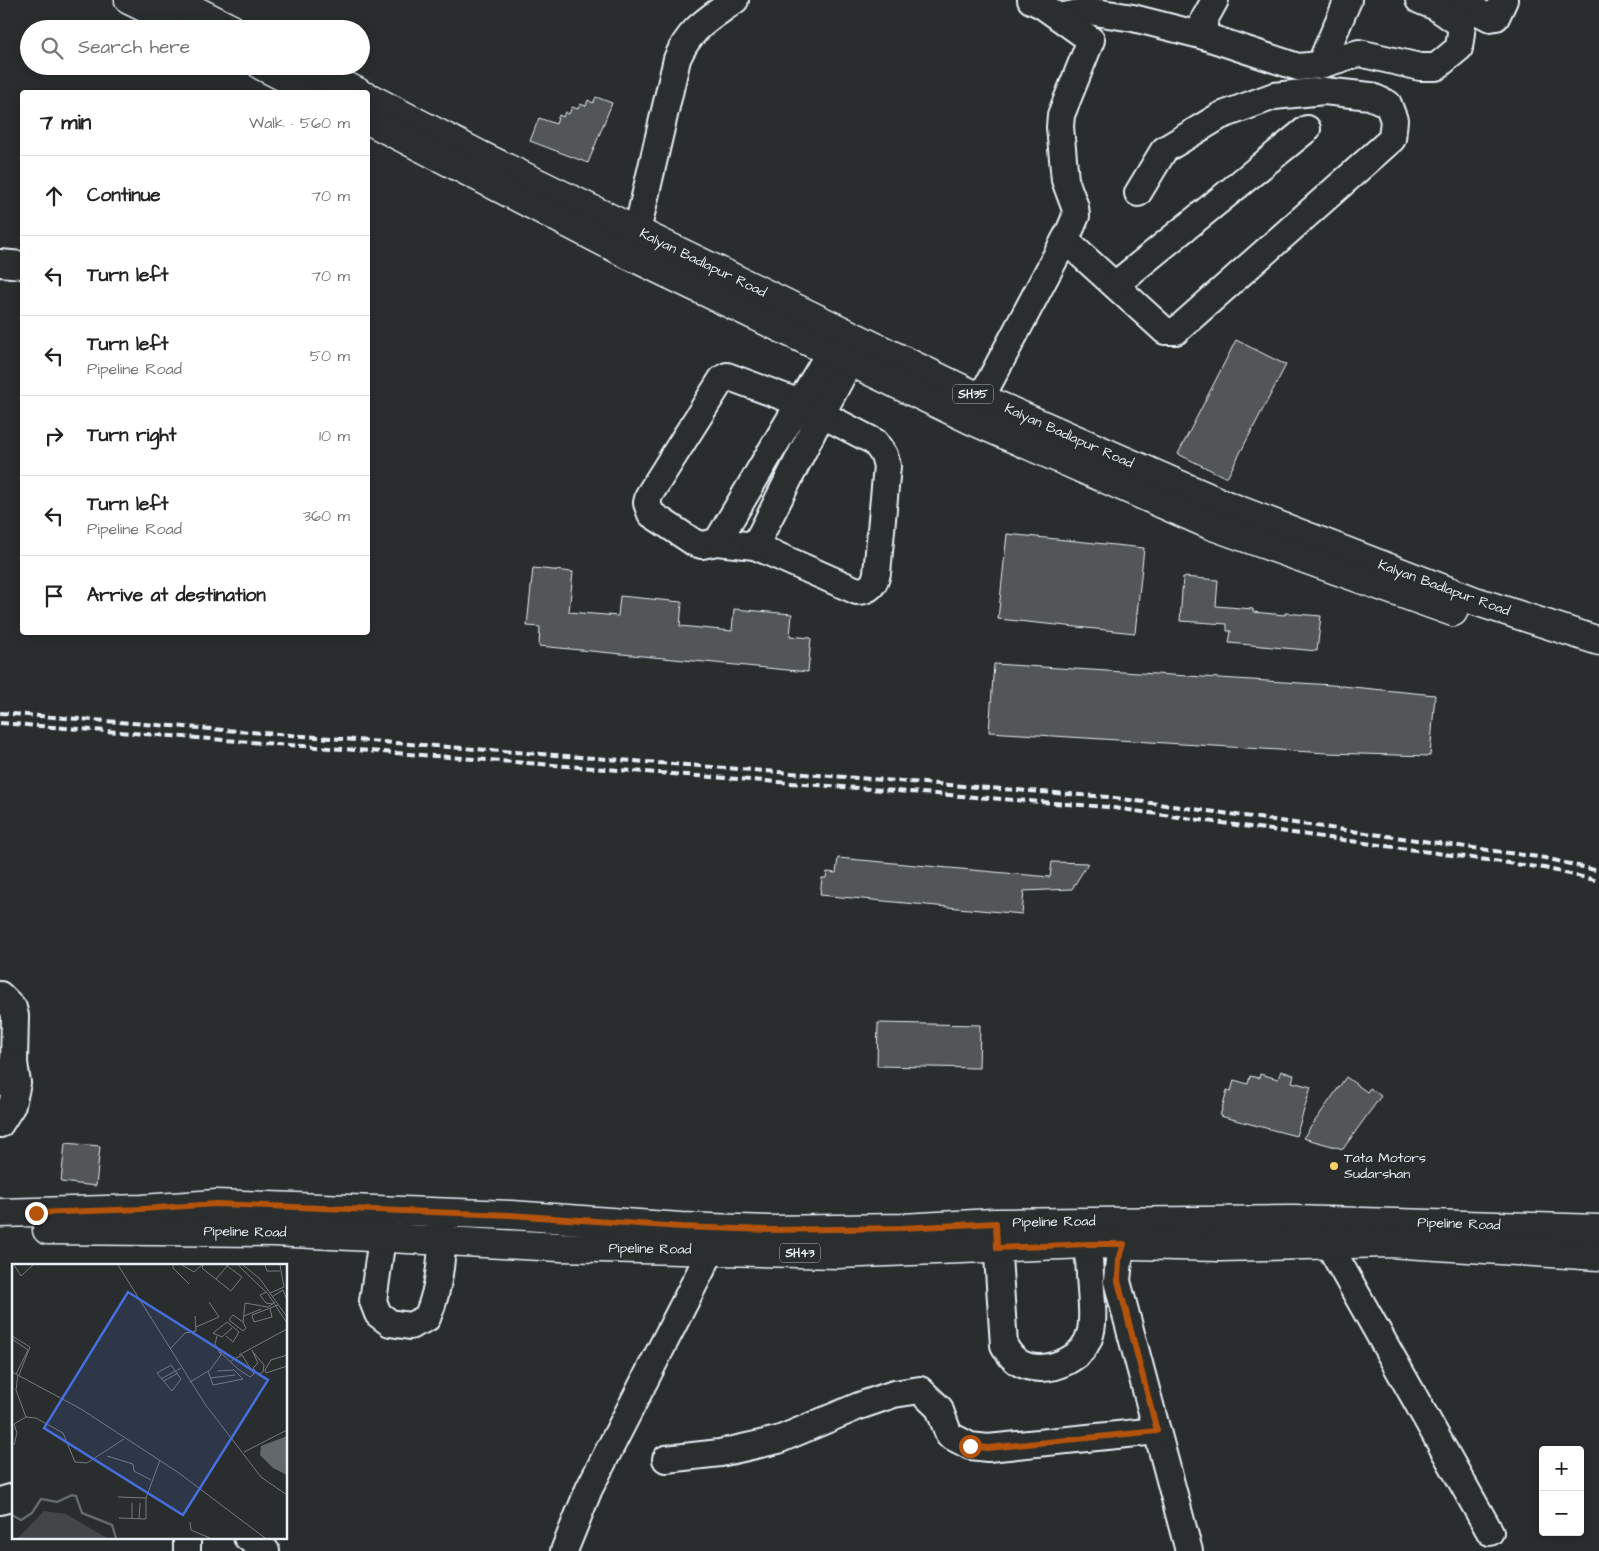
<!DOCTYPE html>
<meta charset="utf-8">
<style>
:root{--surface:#fff;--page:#f6f6f6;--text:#222;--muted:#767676;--line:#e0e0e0}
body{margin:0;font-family:"Architects Daughter",sans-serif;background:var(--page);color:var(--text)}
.controls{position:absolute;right:15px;bottom:15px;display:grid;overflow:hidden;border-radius:5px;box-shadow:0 2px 12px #0003}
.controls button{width:45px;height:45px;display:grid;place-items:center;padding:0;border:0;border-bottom:1px solid var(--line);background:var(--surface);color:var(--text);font:25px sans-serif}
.stop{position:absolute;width:15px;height:15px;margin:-11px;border:4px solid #b45309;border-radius:50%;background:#fff}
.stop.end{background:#b45309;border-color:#fff;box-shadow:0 1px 5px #0008}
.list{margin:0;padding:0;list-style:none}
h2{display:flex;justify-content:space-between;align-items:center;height:65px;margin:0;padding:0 20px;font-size:21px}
h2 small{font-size:16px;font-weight:400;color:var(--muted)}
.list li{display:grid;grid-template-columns:32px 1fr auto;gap:15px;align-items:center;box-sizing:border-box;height:80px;padding:0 20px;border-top:1px solid var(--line)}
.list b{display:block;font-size:19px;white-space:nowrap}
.list p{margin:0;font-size:16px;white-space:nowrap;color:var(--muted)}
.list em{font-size:16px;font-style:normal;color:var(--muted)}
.icon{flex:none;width:28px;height:28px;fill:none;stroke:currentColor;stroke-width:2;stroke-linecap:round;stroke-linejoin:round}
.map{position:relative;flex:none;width:1599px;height:1551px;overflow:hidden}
.search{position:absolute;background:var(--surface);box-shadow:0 2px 12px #0003;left:20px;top:20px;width:350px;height:55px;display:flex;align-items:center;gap:12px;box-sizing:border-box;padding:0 18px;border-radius:28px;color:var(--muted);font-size:19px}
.panel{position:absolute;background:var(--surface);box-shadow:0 2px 12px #0003;left:20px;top:90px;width:350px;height:545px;border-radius:5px}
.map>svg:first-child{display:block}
</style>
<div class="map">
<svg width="1599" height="1551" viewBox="0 0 1599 1551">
<rect width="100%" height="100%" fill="#2a2d2e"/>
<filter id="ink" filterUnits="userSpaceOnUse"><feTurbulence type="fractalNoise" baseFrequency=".02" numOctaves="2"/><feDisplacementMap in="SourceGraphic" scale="10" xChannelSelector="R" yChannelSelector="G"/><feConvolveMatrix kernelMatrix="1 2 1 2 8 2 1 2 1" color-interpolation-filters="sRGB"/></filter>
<g filter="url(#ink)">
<g fill="#535759" stroke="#e8f1f8">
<polygon points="596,97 612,103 588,163 530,141 539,118 556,124 559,115 563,117 565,112 569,114 572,107 578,109 580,104 586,106 588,100 593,103"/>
<polygon points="1236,340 1286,365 1227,478 1178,454"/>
<polygon points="1007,534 1144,548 1135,633 998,619"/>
<polygon points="533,568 573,572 569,612 618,616 620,596 682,602 680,626 732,631 734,609 792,614 790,636 811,638 808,672 539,646 540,627 527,626"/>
<polygon points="1183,577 1218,580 1216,606 1253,609 1253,612 1285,615 1285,613 1321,616 1317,651 1229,643 1231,631 1227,631 1227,624 1180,621"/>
<polygon points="994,664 1332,685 1435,695 1430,756 1327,753 989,732"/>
<polygon points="838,858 1050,877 1052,862 1088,863 1072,889 1024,891 1022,914 820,895 822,878 826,878 827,872 836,873"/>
<polygon points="878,1023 980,1025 979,1068 877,1066"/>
<polygon points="1281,1071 1294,1075 1292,1082 1311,1087 1296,1136 1220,1116 1227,1090 1231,1091 1234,1080 1248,1084 1250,1076 1259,1078 1260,1074 1278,1079"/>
<polygon points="1346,1077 1367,1092 1370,1088 1381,1096 1343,1149 1303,1138"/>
<polygon points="65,1143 100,1146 96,1186 61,1182"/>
</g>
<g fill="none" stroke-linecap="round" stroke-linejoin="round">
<defs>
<g id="minor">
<polyline points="1455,0 1490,18 1496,17 1504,0"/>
<polyline points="1059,17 1089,11 1133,18 1204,36 1298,67 1320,65 1359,53 1420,67 1436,67 1459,48 1462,25 1436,7 1419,0"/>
<polyline points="1204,36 1204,20 1215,0"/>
<polyline points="1320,65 1348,0"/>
<polyline points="1065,240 1165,331 1176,331 1392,139 1394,120 1388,104 1370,96 1324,91 1274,96 1220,116 1164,150 1138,193"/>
<path d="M632,253L677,59C690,28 709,19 735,0"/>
<polyline points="0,263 22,265"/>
<polyline points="1115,285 1307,129"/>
<path d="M727,376L800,403L875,442L884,455L887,466L877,573C875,584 869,591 857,591L755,546L717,542L702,545L695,543L651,514L647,503L649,495L722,379Z"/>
<polyline points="973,417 981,398 1070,230 1076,216 1075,207 1065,180 1060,127 1061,115 1091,40 1042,5 1031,0"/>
<polyline points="717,542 830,352"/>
<polyline points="755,546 822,413 850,361"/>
<polyline points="0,995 13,1008 15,1016 14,1063"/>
<polyline points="0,1082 2,1076 14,1063 17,1083 12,1105 0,1124"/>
<path d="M385,1217L373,1301L378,1314L390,1323L410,1326L427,1318C440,1288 443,1251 442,1219"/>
<polyline points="1125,1224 1124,1244 1119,1260 1117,1281 1189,1551"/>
<polyline points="1329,1224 1329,1245 1490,1532"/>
<path d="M996,1226L1004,1345C1012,1361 1023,1368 1041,1368C1049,1368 1059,1365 1067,1361C1097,1346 1093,1319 1091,1290C1090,1275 1089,1259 1088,1244"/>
<polyline points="666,1459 720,1453 778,1440 859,1406 894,1394 920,1390 939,1408 949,1435 970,1446 988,1448 1157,1431"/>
<polyline points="0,1501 14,1497"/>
<polyline points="187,1537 187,1551"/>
<polyline points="247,1537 266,1551"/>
<polyline points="564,1551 589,1489 711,1251 719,1232"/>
</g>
<g id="major">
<polyline points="129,0 188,29"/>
<polyline points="175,0 232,29"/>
<polyline points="262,66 313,92"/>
<polyline points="306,66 358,92"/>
<polyline points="368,97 480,155 981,398 1226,505 1475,601 1599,641"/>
<polyline points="368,120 631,256 971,420 1210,525 1453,612"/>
<polyline points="0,1213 142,1209 216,1204 511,1215 681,1227 769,1230 902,1228 993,1223 1293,1220 1599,1229"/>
<polyline points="47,1230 275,1232 560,1247 837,1254 1088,1244 1220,1247 1389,1243 1599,1256"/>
</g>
</defs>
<use href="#minor" stroke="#e8f1f8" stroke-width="30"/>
<use href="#major" stroke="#e8f1f8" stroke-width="31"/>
<use href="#minor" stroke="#2a2d2e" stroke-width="26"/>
<use href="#major" stroke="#2a2d2e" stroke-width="28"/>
<g stroke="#e8f1f8" stroke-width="4" stroke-dasharray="8 4" stroke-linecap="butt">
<polyline points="0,713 1108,797 1545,858 1599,871"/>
<polyline points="0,723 1107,807 1544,868 1599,881"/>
</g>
</g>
</g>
<g fill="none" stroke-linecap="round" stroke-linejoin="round" filter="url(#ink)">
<polyline stroke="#b45309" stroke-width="6" points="36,1213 142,1209 216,1204 510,1215 681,1227 768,1230 902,1228 996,1223 997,1248 1088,1244 1124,1244 1119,1260 1118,1281 1157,1431 988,1448 970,1446"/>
</g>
<circle fill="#ffd166" stroke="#2a2d2e" stroke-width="2" cx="1334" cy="1166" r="5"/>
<g text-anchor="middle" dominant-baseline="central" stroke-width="4" stroke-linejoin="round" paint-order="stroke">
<g fill="#2a2d2e" stroke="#afb6bb" stroke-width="1">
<rect x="953" y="384.5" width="40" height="19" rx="4"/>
<rect x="780" y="1243.5" width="40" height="19" rx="4"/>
</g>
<g font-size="12" font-weight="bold" fill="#e8f1f8">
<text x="973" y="394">SH35</text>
<text x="800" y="1253">SH43</text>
</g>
<g font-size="14" fill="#e8f1f8" stroke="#2a2d2e">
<text transform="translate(703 263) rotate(26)">Kalyan Badlapur Road</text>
<text transform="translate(1069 436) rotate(24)">Kalyan Badlapur Road</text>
<text transform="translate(1444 588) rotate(20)">Kalyan Badlapur Road</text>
<text transform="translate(1054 1222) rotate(-1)">Pipeline Road</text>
<text transform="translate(1459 1224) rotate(2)">Pipeline Road</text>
<text transform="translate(245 1232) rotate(1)">Pipeline Road</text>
<text transform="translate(650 1249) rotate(1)">Pipeline Road</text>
</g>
<g font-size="14" fill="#e8f1f8" stroke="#2a2d2e" text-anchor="start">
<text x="1344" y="1158">Tata Motors<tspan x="1344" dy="16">Sudarshan</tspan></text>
</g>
</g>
<g transform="translate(12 1264)">
<rect width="275" height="275" fill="#2a2d2e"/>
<path d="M32,247L54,250L95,274H6Z" fill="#424648"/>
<path d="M275,172V211L261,204L248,191L249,182Z" fill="#63686b"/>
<path fill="none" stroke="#63686b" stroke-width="2.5" d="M0,251L9,256L20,249L29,235L45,238L60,231L64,232L70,249L100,261L104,274"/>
<path fill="none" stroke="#767b7f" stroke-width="1" d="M2,1L9,12L21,1M106,1L193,140L249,213L275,231M161,1V4L177,20M170,1L182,8L190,1M191,1L190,4L219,27L230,13L214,1M226,1L256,30L275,59M231,1L248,15L275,53M253,1L255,7H268M204,15L216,1M255,28L248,31L254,39L261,40M258,29L272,23L268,1M261,32L271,26L275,36M258,44L260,53L242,58L240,51L266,41M232,52L249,45M231,58L234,64L231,67L217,56L221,51L231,58L233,39L256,43L263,38M184,63L207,53L197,38M0,72L18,83M214,72L221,78L227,68L215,58L201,69L210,73L220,64M0,75L16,86L4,110M158,85L173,69L184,67L183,52M240,86L246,99L241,104L246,111L251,108L252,101L241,88M208,88L226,105L238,113L242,110L230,91L219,97M227,91L275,65M275,91L259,96L253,106L254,109L275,102M159,101L169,115L160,127L145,109ZM196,107L201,121L231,115L222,106L205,107M0,108L69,145L167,209L253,274M6,111L4,126L14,153L24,154L51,169L63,198L75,199L112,175M7,111L18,83M198,114L223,111M149,115L169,104M152,117L166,109M178,118L198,106L209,91L203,80L205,72M2,181L5,169L2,160L14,153M232,188L275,166M95,192L121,200L122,207L139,216M106,233L134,234M107,254L134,255V234L148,196M120,255V239M127,255L128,239M178,258L179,266L198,274"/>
<path fill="#466fde" fill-opacity="0.15" stroke="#466fde" stroke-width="2.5" d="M116,28L256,116L171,251L32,164Z"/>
<rect width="275" height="275" fill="none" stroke="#e8f1f8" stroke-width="2.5"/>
</g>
</svg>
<div class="controls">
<button>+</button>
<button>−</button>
</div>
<div class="stop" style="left:970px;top:1446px"></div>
<div class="stop end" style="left:36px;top:1213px"></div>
<div class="search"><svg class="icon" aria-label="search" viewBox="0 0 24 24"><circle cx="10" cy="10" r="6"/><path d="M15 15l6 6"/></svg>Search here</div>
<section class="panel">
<h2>7 min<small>Walk · 560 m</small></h2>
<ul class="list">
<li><svg class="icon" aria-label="ahead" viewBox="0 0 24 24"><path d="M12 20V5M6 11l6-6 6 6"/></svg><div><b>Continue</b></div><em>70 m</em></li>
<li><svg class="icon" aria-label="left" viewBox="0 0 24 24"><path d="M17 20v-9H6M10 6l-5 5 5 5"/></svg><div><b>Turn left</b></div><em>70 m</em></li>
<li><svg class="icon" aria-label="left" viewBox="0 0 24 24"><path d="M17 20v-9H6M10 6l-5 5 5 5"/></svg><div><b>Turn left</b><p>Pipeline Road</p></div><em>50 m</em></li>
<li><svg class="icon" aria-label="right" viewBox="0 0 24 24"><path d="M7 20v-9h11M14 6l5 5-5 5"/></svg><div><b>Turn right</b></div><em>10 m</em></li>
<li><svg class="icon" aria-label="left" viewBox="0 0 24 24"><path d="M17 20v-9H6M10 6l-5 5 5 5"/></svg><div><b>Turn left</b><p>Pipeline Road</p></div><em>360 m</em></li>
<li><svg class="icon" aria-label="arrive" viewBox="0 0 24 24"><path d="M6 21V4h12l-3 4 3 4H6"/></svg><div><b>Arrive at destination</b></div></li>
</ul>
</section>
</div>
